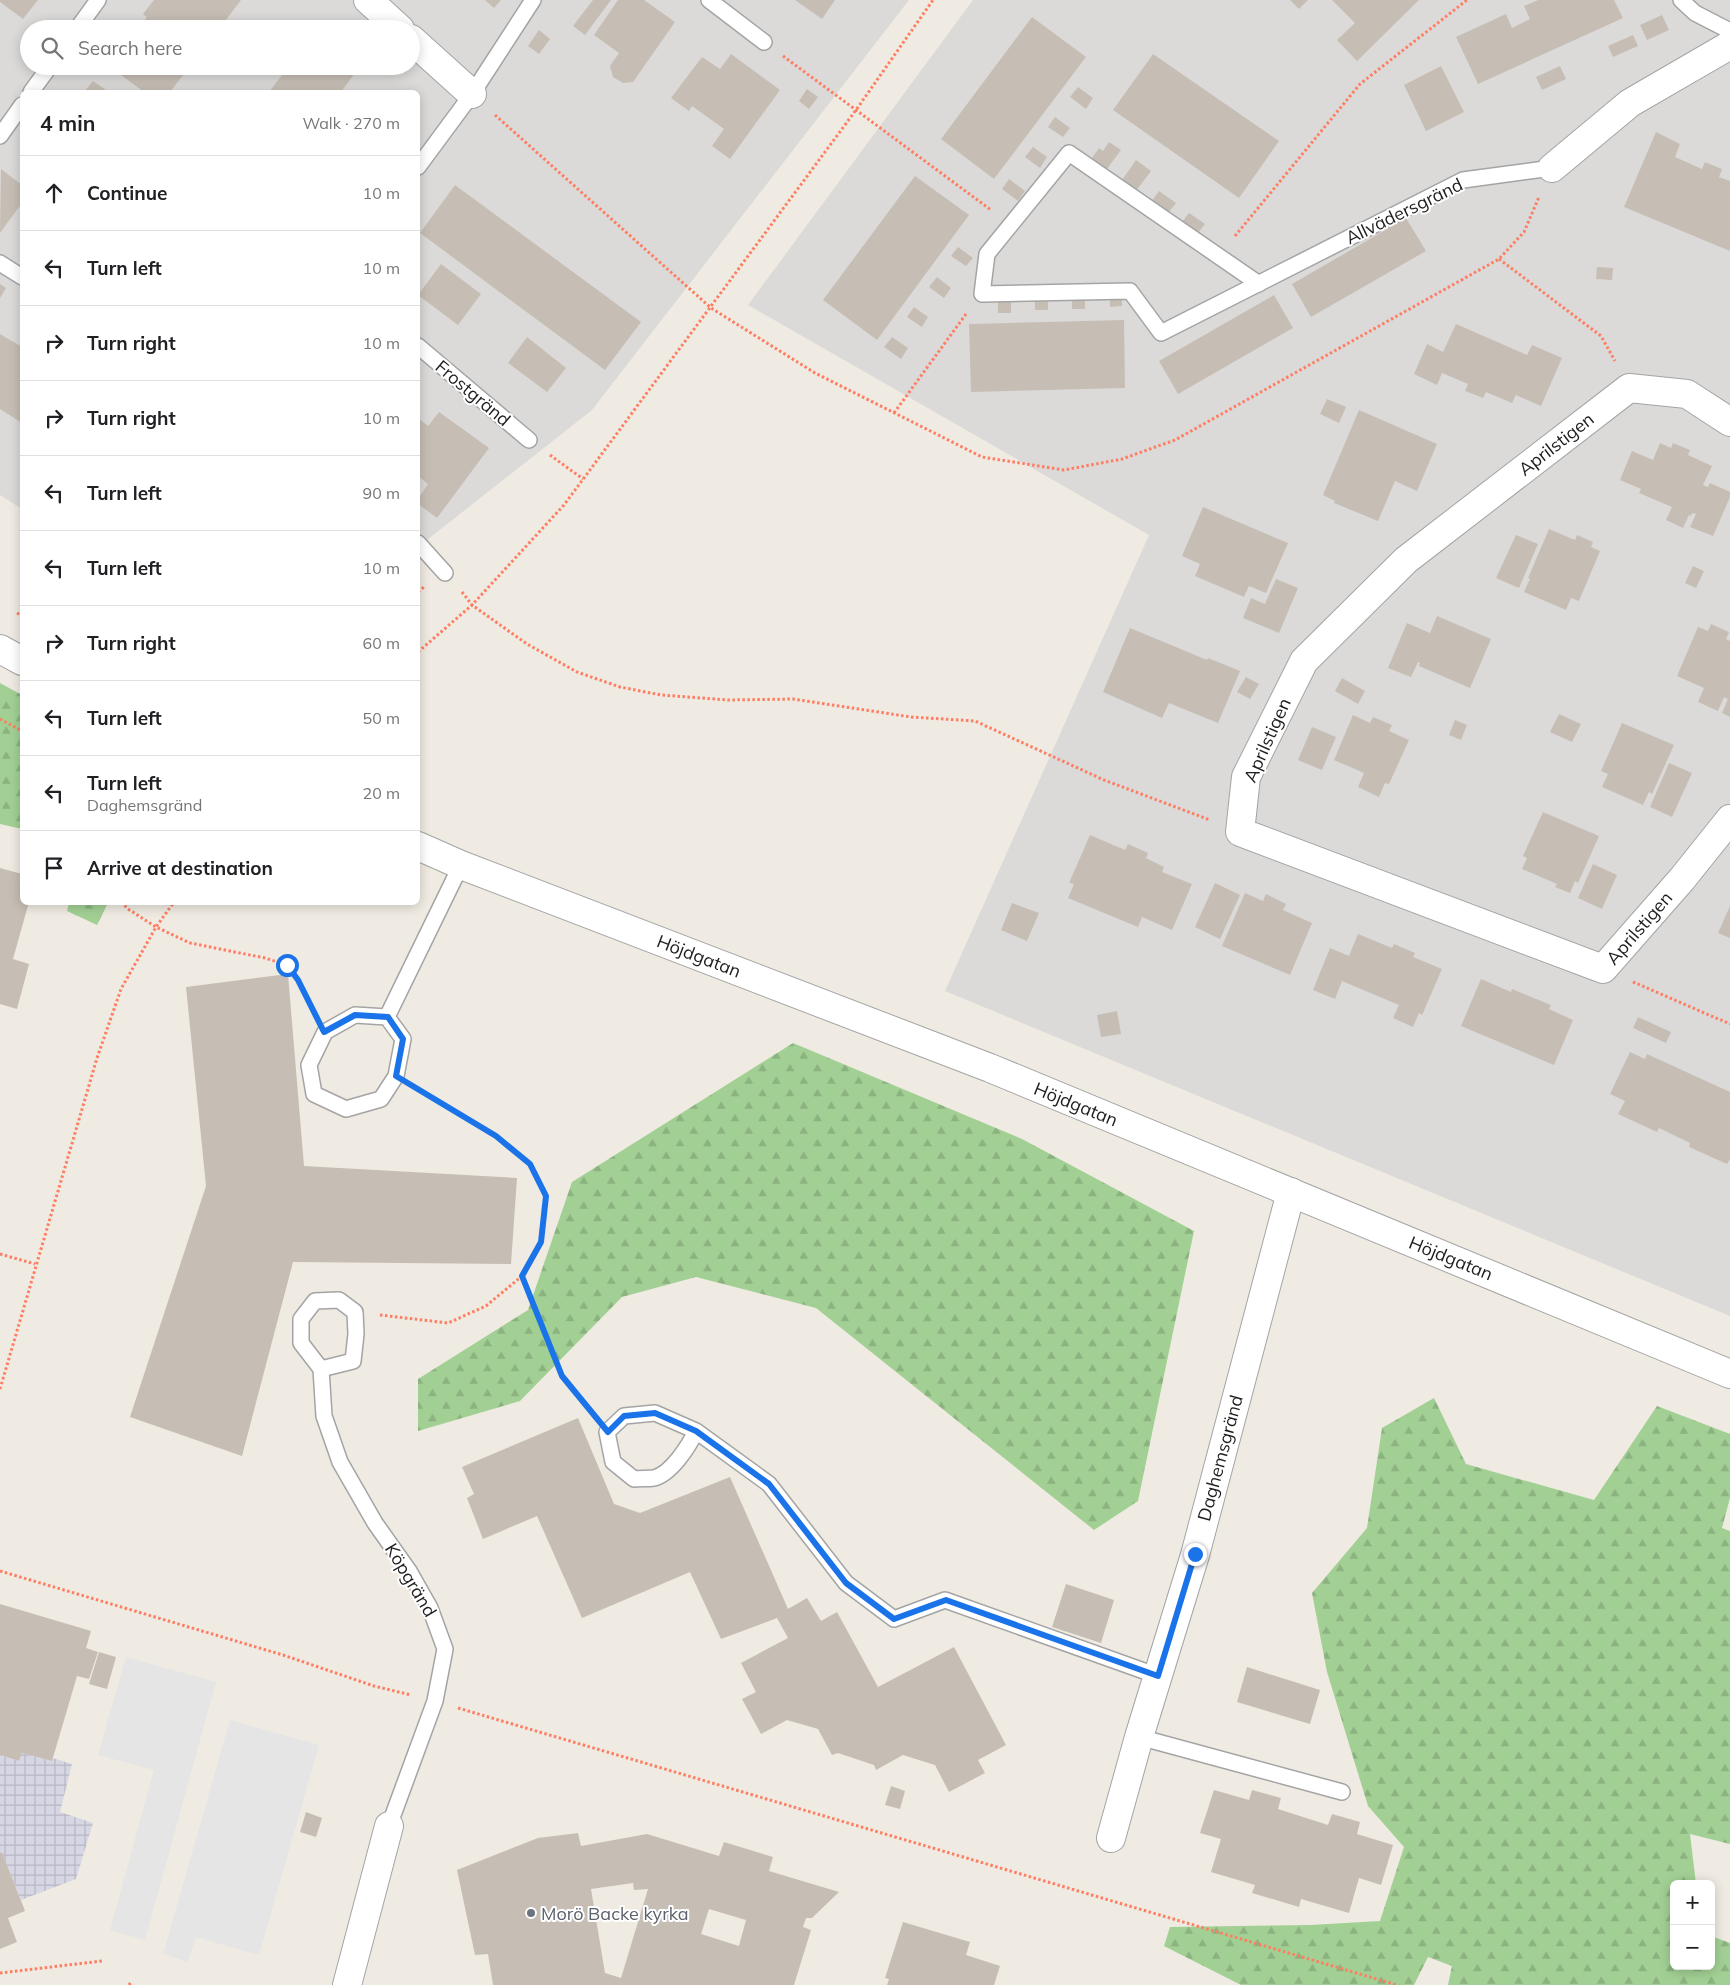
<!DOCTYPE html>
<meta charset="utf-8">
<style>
:root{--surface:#fff;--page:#f2f2f2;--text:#202124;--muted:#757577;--line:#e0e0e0}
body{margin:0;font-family:Mulish,sans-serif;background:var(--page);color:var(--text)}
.controls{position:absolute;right:15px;bottom:15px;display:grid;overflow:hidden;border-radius:8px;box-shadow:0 2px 12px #0003}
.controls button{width:45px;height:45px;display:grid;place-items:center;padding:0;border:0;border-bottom:1px solid var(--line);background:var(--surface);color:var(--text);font:25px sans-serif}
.stop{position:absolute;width:15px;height:15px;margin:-11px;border:4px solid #1a73e8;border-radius:50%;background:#fff}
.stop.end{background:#1a73e8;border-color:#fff;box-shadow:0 1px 5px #0008}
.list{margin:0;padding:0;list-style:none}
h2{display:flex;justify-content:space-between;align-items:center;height:65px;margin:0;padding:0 20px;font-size:21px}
h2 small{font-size:16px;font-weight:400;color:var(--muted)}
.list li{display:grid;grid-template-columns:32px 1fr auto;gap:15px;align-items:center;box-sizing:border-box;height:75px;padding:0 20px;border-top:1px solid var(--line)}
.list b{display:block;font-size:19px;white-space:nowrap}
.list p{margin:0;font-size:16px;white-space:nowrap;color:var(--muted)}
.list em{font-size:16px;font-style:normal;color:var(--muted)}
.icon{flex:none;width:28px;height:28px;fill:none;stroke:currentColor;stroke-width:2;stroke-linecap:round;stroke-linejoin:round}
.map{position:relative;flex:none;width:1730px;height:1985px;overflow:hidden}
.search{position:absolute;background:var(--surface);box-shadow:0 2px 12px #0003;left:20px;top:20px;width:400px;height:55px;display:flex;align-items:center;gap:12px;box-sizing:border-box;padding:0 18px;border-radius:28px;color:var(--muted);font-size:19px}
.panel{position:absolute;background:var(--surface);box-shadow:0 2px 12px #0003;left:20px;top:90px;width:400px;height:815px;border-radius:8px}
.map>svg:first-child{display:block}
</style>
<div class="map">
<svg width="1730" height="1985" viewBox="0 0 1730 1985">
<defs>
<pattern id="forest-firs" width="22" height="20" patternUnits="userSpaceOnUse" patternTransform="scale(1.25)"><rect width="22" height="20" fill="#a2d094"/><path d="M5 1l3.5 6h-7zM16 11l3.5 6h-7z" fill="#8bb27f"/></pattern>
<pattern id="plaza-grid" width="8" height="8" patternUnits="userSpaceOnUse" patternTransform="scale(1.25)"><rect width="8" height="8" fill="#d7d6e4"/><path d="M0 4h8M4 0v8" fill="none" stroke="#b8b7c3"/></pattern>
</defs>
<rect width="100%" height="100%" fill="#efebe2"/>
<g fill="#dbdad9" fill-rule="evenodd">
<path d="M0,0H909L592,410L418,547V92H22V509L0,495ZM29,29H411V66H29Z"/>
<polygon points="973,0 1730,0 1730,1316 945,991 1149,535 748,305"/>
</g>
<g fill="url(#forest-firs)">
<polygon points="0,683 22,695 22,829 0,824"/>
<polygon points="69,903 69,902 108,903 97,925 67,911"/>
<polygon points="793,1043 1022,1139 1194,1231 1138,1501 1094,1530 816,1308 696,1277 622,1297 520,1401 418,1431 418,1379 528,1310 572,1182"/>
<polygon points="1434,1398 1466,1464 1594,1500 1657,1406 1730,1434 1730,1498 1722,1528 1730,1531 1730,1844 1690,1834 1696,1884 1674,1884 1674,1966 1711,1966 1711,1936 1730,1943 1730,1985 1448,1985 1452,1966 1428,1957 1414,1985 1241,1985 1164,1946 1170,1927 1310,1925 1380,1921 1404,1847 1368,1806 1327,1672 1312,1593 1367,1528 1382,1428"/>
</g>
<g fill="#e5e5e5">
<polygon points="126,1657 216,1682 145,1940 110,1930 154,1770 98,1755"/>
<polygon points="230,1720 319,1745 259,1955 196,1937 188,1962 163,1954"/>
</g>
<polygon fill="url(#plaza-grid)" points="22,1753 52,1761 53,1758 72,1764 60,1812 93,1823 76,1879 21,1900 2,1852 0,1853 0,1755 19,1761"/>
<g fill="#c6beb5" fill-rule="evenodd">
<polygon points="0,0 38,0 23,19 0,2"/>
<polygon points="154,0 241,0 219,29 138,29 147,17 143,14"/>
<polygon points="485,0 501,0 494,8"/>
<polygon points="593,0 611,0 585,35 573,26"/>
<polygon points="618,0 644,0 675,22 633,82 623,83 613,77 610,66 619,53 594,35"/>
<polygon points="795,0 835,0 822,19"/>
<polygon points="1290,0 1308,0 1299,9"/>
<polygon points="1332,0 1419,0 1357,61 1337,40 1355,23"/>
<polygon points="1538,0 1614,0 1623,18 1478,84 1456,37 1506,14 1512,28 1530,19 1524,6"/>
<polygon points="1662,15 1669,30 1647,40 1640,25"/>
<polygon points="1032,17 1086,57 994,179 941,139"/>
<polygon points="539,30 550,39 539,54 528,46"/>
<polygon points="1633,35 1638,46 1613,57 1608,46"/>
<polygon points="731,54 780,90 730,159 712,146 724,129 692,106 689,111 671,98 702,57 720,69"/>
<polygon points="1153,54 1279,141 1239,198 1113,110"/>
<polygon points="109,66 190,66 170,92 144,92"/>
<polygon points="289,66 360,66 341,92 269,92"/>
<polygon points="1441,66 1464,112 1426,131 1404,85"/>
<polygon points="1560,66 1566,79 1542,90 1536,77"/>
<polygon points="93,81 109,92 84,92"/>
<polygon points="1078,87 1093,98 1086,109 1070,97"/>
<polygon points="807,89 818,97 809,109 799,101"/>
<polygon points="1055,117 1070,128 1063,137 1048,127"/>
<polygon points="1656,132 1680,144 1675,157 1702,169 1705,162 1722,169 1719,177 1730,181 1730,251 1624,207"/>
<polygon points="1109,142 1121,150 1107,169 1092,158 1099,148 1103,151"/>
<polygon points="1033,147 1047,157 1040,168 1025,157"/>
<polygon points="1136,160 1151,171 1136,191 1122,180"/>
<polygon points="1,169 22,185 22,203 0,233"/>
<polygon points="915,176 969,215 877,340 823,300"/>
<polygon points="1009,179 1025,191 1018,201 1002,189"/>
<polygon points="455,185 641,322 605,370 420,233"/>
<polygon points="1159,191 1176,203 1168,213 1152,201"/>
<polygon points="1189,213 1205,224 1198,233 1182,222"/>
<polygon points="1406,218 1426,251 1311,317 1292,284"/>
<polygon points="958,247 973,258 966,266 951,256"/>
<polygon points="441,264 481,294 458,325 418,295"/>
<polygon points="1597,267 1613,268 1612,280 1596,279"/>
<polygon points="937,277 951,288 944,298 929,287"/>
<polygon points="0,284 6,288 0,298"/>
<polygon points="1122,295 1122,306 1110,307 1110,296"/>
<polygon points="1274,295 1293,328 1178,394 1159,361"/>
<rect x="1072" y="298" width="13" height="11"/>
<rect x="1035" y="299" width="13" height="11"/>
<rect x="998" y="300" width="13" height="13"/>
<polygon points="914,307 928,317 922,327 907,317"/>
<polygon points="1124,320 1125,388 971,392 969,324"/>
<polygon points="1456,324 1527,355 1532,345 1562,358 1541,406 1516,395 1512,403 1486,392 1483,398 1465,391 1468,384 1442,373 1437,385 1414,374 1427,344 1443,352"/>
<polygon points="0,334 22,347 22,423 0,409"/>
<polygon points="527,337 566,368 547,392 508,363"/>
<polygon points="892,337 908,348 901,359 884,347"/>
<polygon points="1327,399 1346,407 1339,423 1320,414"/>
<polygon points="1359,410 1437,444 1417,491 1395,481 1378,521 1334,503 1335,501 1323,495"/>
<polygon points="439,412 489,448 437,518 418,504 418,499 428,484 418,476 418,418 428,426"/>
<polygon points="1660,443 1671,448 1673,443 1690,450 1688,455 1712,466 1703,485 1708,487 1710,483 1730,492 1730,497 1713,536 1690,527 1696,514 1692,513 1691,516 1689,515 1683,528 1666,520 1672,507 1639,493 1641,489 1620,480 1632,451 1653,460"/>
<polygon points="1203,507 1288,543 1266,593 1249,586 1244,597 1195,576 1200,564 1182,556"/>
<polygon points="1549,529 1575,540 1577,535 1593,542 1591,547 1600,551 1579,601 1571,598 1566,610 1524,592 1530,579 1528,578"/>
<polygon points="1516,535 1538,544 1519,588 1496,578"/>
<polygon points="1693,566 1704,571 1696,588 1685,583"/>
<polygon points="1276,579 1298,588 1279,633 1243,618 1251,598 1265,604"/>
<polygon points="1437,616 1491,639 1470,688 1419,666 1420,663 1418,662 1411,677 1388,668 1407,623 1430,633"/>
<polygon points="1711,624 1729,632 1726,639 1730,641 1730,717 1722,713 1728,699 1724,697 1718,711 1698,702 1704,688 1677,676 1698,627 1708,631"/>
<polygon points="1130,628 1207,660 1208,658 1240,671 1218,723 1169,703 1162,718 1103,692"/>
<polygon points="1246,677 1259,684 1250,699 1237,692"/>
<polygon points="1342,678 1365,691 1358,704 1335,691"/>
<polygon points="1559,714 1581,724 1572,742 1550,732"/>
<polygon points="1353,715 1370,723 1373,717 1392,725 1389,731 1409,740 1389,784 1385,783 1379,797 1358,787 1364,773 1334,760"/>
<polygon points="1455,720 1467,725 1461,740 1449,735"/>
<polygon points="1622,723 1674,745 1652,794 1649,792 1643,805 1602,787 1608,774 1601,771"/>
<polygon points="1312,727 1336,737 1322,770 1298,760"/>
<polygon points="1669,763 1692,773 1672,817 1650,807"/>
<polygon points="1543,812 1599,836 1578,883 1575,881 1570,893 1555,887 1557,884 1522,869 1527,858 1523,856"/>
<polygon points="1090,835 1125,850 1128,844 1148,853 1146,858 1164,867 1162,872 1192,884 1172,930 1142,917 1138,927 1068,898 1074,884 1069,883"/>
<polygon points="1593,864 1617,875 1602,909 1578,898"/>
<polygon points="0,868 22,874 22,902 29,902 13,959 29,964 17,1009 0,1004"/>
<polygon points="1215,883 1240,895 1220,939 1195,927"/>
<polygon points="1245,893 1263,901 1266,894 1286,904 1283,910 1312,923 1290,975 1222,946"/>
<polygon points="1012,903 1039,913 1027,941 1001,930"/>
<polygon points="1730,906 1730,938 1718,933"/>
<polygon points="1358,934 1392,948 1394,944 1415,953 1413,957 1442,969 1422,1015 1419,1013 1413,1027 1393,1018 1399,1005 1342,981 1335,999 1313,990 1330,948 1349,956"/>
<polygon points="288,974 304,1166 517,1178 511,1264 293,1262 242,1456 130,1417 206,1186 186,987"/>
<polygon points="1481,979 1511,992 1512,989 1551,1005 1549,1009 1573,1020 1554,1065 1461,1026"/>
<polygon points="1117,1011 1121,1034 1101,1037 1097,1015"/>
<polygon points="1638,1017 1671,1032 1666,1043 1633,1028"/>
<polygon points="1630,1052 1645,1059 1647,1054 1730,1092 1730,1159 1727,1164 1689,1147 1690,1143 1659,1128 1657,1132 1618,1114 1625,1101 1610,1094"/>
<polygon points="578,1418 614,1504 640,1513 730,1477 788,1609 807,1598 821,1621 837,1612 878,1687 954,1647 1006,1745 978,1760 985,1773 949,1792 935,1765 903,1755 876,1770 874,1765 838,1753 832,1755 818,1729 787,1720 761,1734 742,1699 756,1692 741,1663 788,1638 777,1618 721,1639 690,1572 582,1618 537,1516 483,1539 467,1498 474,1494 462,1467"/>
<polygon points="1066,1584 1114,1600 1101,1643 1052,1627"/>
<polygon points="0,1604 91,1631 86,1648 98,1652 89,1679 77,1676 52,1761 22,1753 19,1761 0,1755"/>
<polygon points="99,1652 116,1657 107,1689 89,1684"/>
<polygon points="1247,1667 1320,1690 1310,1724 1237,1702"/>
<polygon points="891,1786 905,1791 900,1809 885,1805"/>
<polygon points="1214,1790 1249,1800 1252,1790 1281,1798 1278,1809 1328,1825 1332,1814 1360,1822 1357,1834 1393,1845 1381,1885 1359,1878 1349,1913 1301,1899 1299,1907 1252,1893 1255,1885 1211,1872 1221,1839 1200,1833"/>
<polygon points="306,1812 322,1818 316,1837 300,1832"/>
<path d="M578,1833L581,1846L647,1834L719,1856L724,1842L773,1857L769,1871L839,1892L812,1918H806L803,1927L811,1930L794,1985H493L488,1954L475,1955L457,1870L538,1838ZM633,1883L634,1890L648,1889L621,1978L605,1973L591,1889ZM709,1909L746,1920L739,1946L701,1934Z"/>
<polygon points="2,1852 25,1911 8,1918 17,1942 0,1949 0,1853"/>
<polygon points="903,1922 970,1942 966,1955 1000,1966 994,1985 887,1985 889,1979 885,1978"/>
</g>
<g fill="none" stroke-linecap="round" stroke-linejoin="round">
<defs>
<g id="service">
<polyline points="709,0 764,42"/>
<polyline points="1681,0 1695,13 1730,31"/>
<polyline points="77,29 98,0"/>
<polyline points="31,92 50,66"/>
<polyline points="0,136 22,105"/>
<polyline points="418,167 472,94 533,0"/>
<polyline points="0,263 22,277"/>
<polyline points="1259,284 1069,153 987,254 982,294 1130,291 1161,333 1463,180 1552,168"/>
<polyline points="418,346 529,440"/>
<polyline points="418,543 445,573"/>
<polyline points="387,1017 403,1039 396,1076 381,1099 346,1109 314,1094 309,1065 325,1032 355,1015 387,1017 461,865"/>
<polygon points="339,1300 355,1312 356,1334 353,1361 321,1369 301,1343 301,1319 315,1301"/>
<polyline points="321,1369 324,1416 340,1462 375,1523 409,1571 430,1608 445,1649 435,1701 389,1826"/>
<path d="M696,1431C689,1446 671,1474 654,1478C647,1479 640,1478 634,1479L613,1462L607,1432L624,1416L655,1413L696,1431L769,1484L846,1583L894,1619L945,1600L1158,1676"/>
<polyline points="1139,1737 1342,1792"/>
</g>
<g id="minor">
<polyline points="368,0 400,29"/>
<polyline points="411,39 472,94"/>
<polyline points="1552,168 1630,103 1730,45"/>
<polyline points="1730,422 1687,394 1629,388 1406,560 1304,661 1246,777 1240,832 1603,969 1682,879 1730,819"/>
<polyline points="1111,1838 1139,1737 1195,1555 1291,1192"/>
<polyline points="347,1985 389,1826"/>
</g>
<g id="tertiary">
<polyline points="0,649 22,661"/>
<polyline points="418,846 461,865 990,1068 1730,1374"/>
</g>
</defs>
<use href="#service" stroke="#a4a4a4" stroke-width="18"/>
<use href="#minor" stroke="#a4a4a4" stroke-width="30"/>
<use href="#tertiary" stroke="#a4a4a4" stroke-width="30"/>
<g stroke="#ff7d62" stroke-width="3" stroke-dasharray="2.5 2.5" stroke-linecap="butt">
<polyline points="783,56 991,210"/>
<polyline points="495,115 711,308 815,373 982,457 1064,470 1122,459 1175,440 1499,259 1524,232 1539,197"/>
<polyline points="1235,236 1360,84 1467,0"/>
<polyline points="1499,259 1601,336 1615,361"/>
<polyline points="894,413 966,314"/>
<polyline points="550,455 583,479"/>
<polyline points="418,592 424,587"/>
<polyline points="462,592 472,605 527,644 577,672 620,687 661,695 728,700 793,699 911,717 975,721 1104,780 1210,820"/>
<polyline points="17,613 22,616"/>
<polyline points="418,652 472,605 564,505 856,110 933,0"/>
<polyline points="0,719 22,731"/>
<polyline points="121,902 128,909 156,927 190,943 265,958 287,965 298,980 313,1009"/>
<polyline points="1633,982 1730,1024"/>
<polyline points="0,1254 35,1264"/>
<polyline points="522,1276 562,1376 592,1413"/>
<polyline points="380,1315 448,1323 486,1306 522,1276 541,1242 546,1195 530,1164 496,1136 418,1089"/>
<polyline points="0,1389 97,1058 121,989 156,927 174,902"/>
<polyline points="0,1571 283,1655 374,1686 411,1695"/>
<polyline points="458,1708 1397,1985"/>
<polyline points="0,1973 102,1961"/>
<polyline points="129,1985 132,1981"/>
</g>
<use href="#service" stroke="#fff" stroke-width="15"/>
<use href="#minor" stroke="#fff" stroke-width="28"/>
<use href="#tertiary" stroke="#fff" stroke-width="28"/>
</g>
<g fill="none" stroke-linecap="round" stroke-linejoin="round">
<polyline stroke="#1a73e8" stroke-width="6" points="287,965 298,980 324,1032 355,1015 388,1017 403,1039 396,1076 496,1136 530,1164 546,1196 541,1242 522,1276 562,1376 608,1432 624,1416 655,1413 696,1431 769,1484 846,1583 894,1619 946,1600 1158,1676 1195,1554"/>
</g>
<circle fill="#6b7280" stroke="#fff" stroke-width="2" cx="531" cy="1913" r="5"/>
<g text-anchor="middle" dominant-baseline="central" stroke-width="4" stroke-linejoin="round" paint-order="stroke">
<g font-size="18" fill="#1d1d1d" stroke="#fff">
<text transform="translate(1404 211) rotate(-26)">Allvädersgränd</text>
<text transform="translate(473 393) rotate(40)">Frostgränd</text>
<text transform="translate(1556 444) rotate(-38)">Aprilstigen</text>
<text transform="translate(1267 740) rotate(-66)">Aprilstigen</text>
<text transform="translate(1639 928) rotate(-49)">Aprilstigen</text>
<text transform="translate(699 956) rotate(21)">Höjdgatan</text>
<text transform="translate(1076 1104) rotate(22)">Höjdgatan</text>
<text transform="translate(1451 1258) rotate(22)">Höjdgatan</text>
<text transform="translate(1220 1458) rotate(-75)">Daghemsgränd</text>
<text transform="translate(411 1580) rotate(59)">Köpgränd</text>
</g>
<g font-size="18" fill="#5b616d" stroke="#fff" text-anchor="start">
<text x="541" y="1913">Morö Backe kyrka</text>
</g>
</g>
</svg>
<div class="controls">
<button>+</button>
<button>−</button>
</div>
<div class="stop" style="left:287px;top:965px"></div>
<div class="stop end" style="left:1195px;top:1554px"></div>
<div class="search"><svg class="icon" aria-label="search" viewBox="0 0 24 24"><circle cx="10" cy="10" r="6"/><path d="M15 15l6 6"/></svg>Search here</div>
<section class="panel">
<h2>4 min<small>Walk · 270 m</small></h2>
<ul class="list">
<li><svg class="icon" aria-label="ahead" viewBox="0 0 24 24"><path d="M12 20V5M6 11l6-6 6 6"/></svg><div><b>Continue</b></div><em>10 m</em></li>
<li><svg class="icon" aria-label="left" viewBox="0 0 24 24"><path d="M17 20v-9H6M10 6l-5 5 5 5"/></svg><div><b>Turn left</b></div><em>10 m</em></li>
<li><svg class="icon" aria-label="right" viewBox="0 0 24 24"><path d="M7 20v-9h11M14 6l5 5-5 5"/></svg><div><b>Turn right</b></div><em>10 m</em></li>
<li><svg class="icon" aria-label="right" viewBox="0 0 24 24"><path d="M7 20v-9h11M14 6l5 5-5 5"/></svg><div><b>Turn right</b></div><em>10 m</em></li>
<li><svg class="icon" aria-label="left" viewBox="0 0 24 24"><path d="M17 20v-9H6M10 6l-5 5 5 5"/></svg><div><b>Turn left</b></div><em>90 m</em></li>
<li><svg class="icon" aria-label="left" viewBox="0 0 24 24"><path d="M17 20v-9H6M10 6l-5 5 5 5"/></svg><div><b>Turn left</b></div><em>10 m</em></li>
<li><svg class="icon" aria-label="right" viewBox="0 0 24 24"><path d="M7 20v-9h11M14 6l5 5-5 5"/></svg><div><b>Turn right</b></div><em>60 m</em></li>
<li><svg class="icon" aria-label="left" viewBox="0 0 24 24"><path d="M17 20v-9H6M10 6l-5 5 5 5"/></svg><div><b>Turn left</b></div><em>50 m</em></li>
<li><svg class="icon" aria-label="left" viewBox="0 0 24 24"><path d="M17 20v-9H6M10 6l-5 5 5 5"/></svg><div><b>Turn left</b><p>Daghemsgränd</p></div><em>20 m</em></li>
<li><svg class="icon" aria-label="arrive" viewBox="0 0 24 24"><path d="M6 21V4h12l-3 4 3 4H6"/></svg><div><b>Arrive at destination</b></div></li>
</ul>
</section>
</div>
